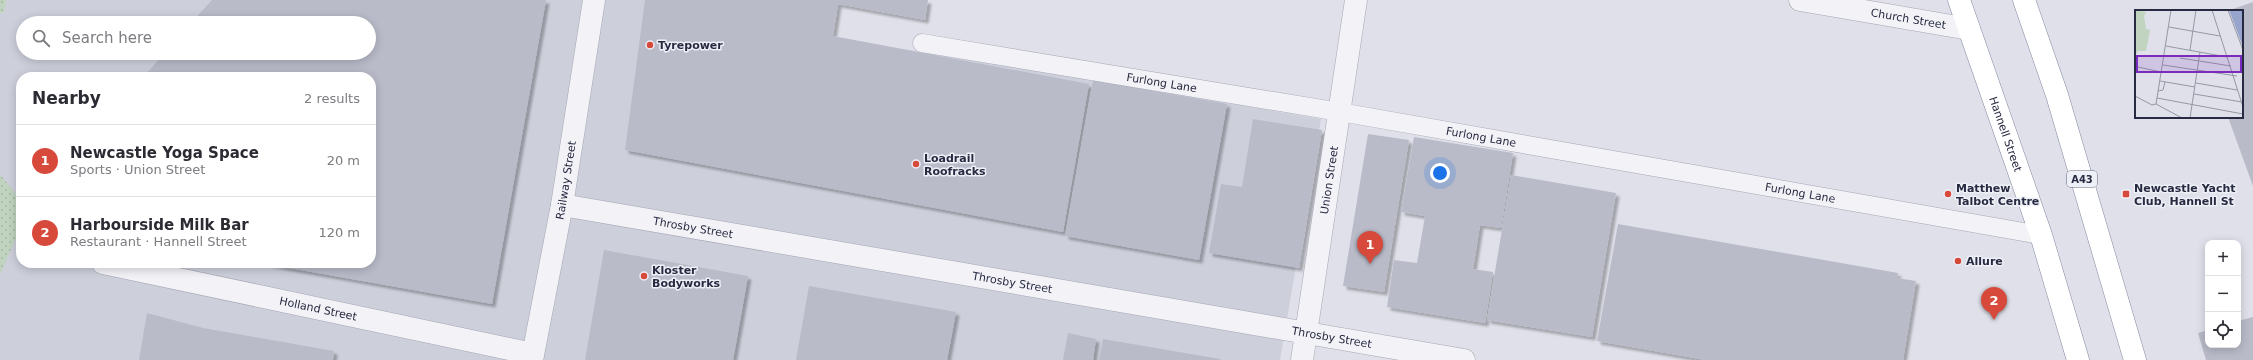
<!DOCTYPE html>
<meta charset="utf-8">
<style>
:root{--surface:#fff;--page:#f7f7f7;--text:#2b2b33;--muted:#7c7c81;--line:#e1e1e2;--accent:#d74a3b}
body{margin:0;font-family:"DejaVu Sans",sans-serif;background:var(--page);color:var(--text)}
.controls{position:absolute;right:12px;bottom:12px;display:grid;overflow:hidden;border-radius:8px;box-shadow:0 2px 10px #0003}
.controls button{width:36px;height:36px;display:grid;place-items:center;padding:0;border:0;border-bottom:1px solid var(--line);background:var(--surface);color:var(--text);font:20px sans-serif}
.you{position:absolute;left:1440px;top:173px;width:14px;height:14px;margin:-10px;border:3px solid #fff;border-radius:50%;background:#1a73e8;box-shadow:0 0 0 6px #1a73e833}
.badge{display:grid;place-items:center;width:26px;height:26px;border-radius:50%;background:var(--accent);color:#fff;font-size:13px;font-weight:700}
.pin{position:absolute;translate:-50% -33px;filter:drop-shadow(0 1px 2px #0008)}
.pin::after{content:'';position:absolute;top:21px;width:14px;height:12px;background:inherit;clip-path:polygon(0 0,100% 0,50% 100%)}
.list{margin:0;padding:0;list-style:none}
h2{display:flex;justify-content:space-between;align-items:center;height:52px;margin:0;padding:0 16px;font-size:17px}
h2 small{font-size:13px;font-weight:400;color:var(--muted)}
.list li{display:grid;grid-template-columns:26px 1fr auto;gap:12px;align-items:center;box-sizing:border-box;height:72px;padding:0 16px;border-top:1px solid var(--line)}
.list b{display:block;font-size:15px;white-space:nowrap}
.list p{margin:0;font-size:13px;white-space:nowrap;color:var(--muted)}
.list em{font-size:13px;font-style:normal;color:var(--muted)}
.icon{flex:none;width:22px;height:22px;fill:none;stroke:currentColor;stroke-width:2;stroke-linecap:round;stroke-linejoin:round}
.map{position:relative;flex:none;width:2253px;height:360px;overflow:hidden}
.search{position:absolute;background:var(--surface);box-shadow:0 2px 10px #0003;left:16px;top:16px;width:360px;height:44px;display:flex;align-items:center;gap:10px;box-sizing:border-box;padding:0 14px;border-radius:22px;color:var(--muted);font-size:15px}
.panel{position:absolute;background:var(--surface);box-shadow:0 2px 10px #0003;left:16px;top:72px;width:360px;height:196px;border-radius:16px}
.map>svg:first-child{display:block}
</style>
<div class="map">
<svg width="2253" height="360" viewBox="0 0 2253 360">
<defs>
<pattern id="park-dots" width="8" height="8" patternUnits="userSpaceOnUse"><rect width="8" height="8" fill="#c0d4bf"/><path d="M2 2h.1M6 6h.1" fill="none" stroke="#a5b6a5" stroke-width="1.8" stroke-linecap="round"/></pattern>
<filter id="shadow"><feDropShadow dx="3.5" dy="3.5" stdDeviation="1" flood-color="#0004"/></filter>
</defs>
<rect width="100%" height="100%" fill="#dfe0e9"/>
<path fill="#cdcfdb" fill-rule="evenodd" d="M6,0H788L801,32L1321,119L1280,360H0V14L4,12ZM23,23H369V53H23ZM21,77H371V263H21Z"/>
<g fill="url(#park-dots)">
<polygon points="0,0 6,0 4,12 0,14"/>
<polygon points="0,174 21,201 21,226 0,275"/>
</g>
<g fill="#b9bbc9" filter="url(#shadow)">
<polygon points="212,0 546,0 492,304 267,264 371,263 371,77 143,77 165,53 369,53 369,23 191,23"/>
<polygon points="645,0 928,0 925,20 838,4 833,36 1089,84 1063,232 625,150"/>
<polygon points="2253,2 2253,186 2228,117 2242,117 2242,11 2227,11"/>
<polygon points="1093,80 1227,104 1199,260 1065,236"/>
<polygon points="1253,119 1322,130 1299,268 1209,253 1221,184 1242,187"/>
<polygon points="1368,134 1409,140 1384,292 1343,286"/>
<polygon points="1414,137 1513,153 1501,228 1480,225 1473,269 1493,272 1485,323 1387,307 1394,260 1417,263 1425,216 1401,212"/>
<polygon points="1511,175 1616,193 1592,337 1487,320"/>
<polygon points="1618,224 1898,273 1897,278 1916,281 1903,360 1706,360 1597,341"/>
<polygon points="604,250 748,276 733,360 585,360"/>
<polygon points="809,286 956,312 947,360 796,360"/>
<polygon points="147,313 203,328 334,351 333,360 139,360"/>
<polygon points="2253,317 2253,360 2206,360 2198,333 2208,330 2208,345 2238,345 2238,321"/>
<polygon points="1068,333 1096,339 1093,360 1063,360"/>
<polygon points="1103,339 1220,359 1220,360 1099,360"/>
</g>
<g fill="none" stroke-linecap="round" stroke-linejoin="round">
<defs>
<g id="lane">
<path id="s1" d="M922,43L1340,112L2041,235"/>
</g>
<g id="street">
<path id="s2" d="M1800,0L1969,29"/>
<path id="s3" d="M562,205L1464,360"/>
<path id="s4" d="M103,263L533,354"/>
<path id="s5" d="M532,360L562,205L594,0"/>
<path id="s6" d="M1302,360L1356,0"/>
</g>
<g id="highway">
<path id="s7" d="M1959,0L2041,235L2078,360"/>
<polyline points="2024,0 2057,95 2135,360"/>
</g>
</defs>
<use href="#lane" stroke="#a4a6b3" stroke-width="19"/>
<use href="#street" stroke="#a4a6b3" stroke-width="23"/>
<use href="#highway" stroke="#8589a1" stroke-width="23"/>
<use href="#lane" stroke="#f2f2f7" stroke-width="18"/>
<use href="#street" stroke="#f2f2f7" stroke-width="22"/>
<use href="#highway" stroke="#fff" stroke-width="22"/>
</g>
<g fill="#d74a3b" stroke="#eef0f7" stroke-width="1.5">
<circle cx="650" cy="45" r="4"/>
<circle cx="916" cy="164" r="4"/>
<circle cx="1948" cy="194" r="4"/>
<rect x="2122" y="190" width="8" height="8" rx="2"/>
<circle cx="1958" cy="261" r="4"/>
<circle cx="644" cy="276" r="4"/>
</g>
<g text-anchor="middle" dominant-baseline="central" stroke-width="3" stroke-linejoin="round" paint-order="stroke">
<rect fill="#eef0f7" stroke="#636578" stroke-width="1" x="2067" y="171" width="30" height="16" rx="3"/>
<g font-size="10" font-weight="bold" fill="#272a41">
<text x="2082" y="179">A43</text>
</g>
<g font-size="11" fill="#272a41" stroke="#eef0f7">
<text stroke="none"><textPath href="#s2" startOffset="110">Church Street</textPath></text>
<text stroke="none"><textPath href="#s1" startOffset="243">Furlong Lane</textPath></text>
<text stroke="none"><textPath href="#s7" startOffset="142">Hannell Street</textPath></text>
<text stroke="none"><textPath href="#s1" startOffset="567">Furlong Lane</textPath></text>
<text stroke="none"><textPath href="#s5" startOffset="183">Railway Street</textPath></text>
<text stroke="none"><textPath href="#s6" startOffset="182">Union Street</textPath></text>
<text stroke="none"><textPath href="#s1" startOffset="891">Furlong Lane</textPath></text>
<text stroke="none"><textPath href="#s3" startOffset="133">Throsby Street</textPath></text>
<text stroke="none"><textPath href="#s3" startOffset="457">Throsby Street</textPath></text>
<text stroke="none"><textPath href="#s4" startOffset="220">Holland Street</textPath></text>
<text stroke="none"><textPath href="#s3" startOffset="781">Throsby Street</textPath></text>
</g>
<g font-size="11" font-weight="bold" fill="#272a41" stroke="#eef0f7" text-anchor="start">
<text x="658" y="45">Tyrepower</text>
<text x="924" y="158">Loadrail<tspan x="924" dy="13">Roofracks</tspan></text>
<text x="1956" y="188">Matthew<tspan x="1956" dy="13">Talbot Centre</tspan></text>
<text x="2134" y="188">Newcastle Yacht<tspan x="2134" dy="13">Club, Hannell St</tspan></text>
<text x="1966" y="261">Allure</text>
<text x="652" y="270">Kloster<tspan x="652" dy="13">Bodyworks</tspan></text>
</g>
</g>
<g transform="translate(2135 10)">
<rect width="108" height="108" fill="#dfe0e9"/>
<path d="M0,0L11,2L9,6L11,19L15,20L11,41H3L0,47Z" fill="#c0d4bf"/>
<path d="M94,0H108V37Z" fill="#97a4cc"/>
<path fill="none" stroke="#9597a6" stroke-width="1" d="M77,0L108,97M93,0L108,40M34,17L85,26M31,36L92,47M55,40L61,0M45,48L96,56M28,55L102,66M3,57L26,62M25,71L60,77M61,73L102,80M23,81L28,80L30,72M59,84L107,92M0,86L17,95L21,94M22,88L108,104M21,94L36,0M21,94L47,108M55,108L65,42"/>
<path fill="#7b2cbf" fill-opacity="0.15" stroke="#7b2cbf" stroke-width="2" d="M2,46H106V62H2Z"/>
<rect width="108" height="108" fill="none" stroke="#272a41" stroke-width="2"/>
</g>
</svg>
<div class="controls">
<button>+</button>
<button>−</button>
<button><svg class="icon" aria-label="locate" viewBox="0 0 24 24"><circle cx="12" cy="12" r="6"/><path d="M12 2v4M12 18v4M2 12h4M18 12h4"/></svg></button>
</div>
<div class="you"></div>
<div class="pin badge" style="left:1370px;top:264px">1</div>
<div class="pin badge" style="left:1994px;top:320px">2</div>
<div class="search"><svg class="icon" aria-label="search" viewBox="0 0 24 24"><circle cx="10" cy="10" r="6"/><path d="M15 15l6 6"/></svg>Search here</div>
<section class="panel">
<h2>Nearby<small>2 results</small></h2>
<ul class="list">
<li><span class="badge">1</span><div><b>Newcastle Yoga Space</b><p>Sports · Union Street</p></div><em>20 m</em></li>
<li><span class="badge">2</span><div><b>Harbourside Milk Bar</b><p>Restaurant · Hannell Street</p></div><em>120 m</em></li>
</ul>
</section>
</div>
